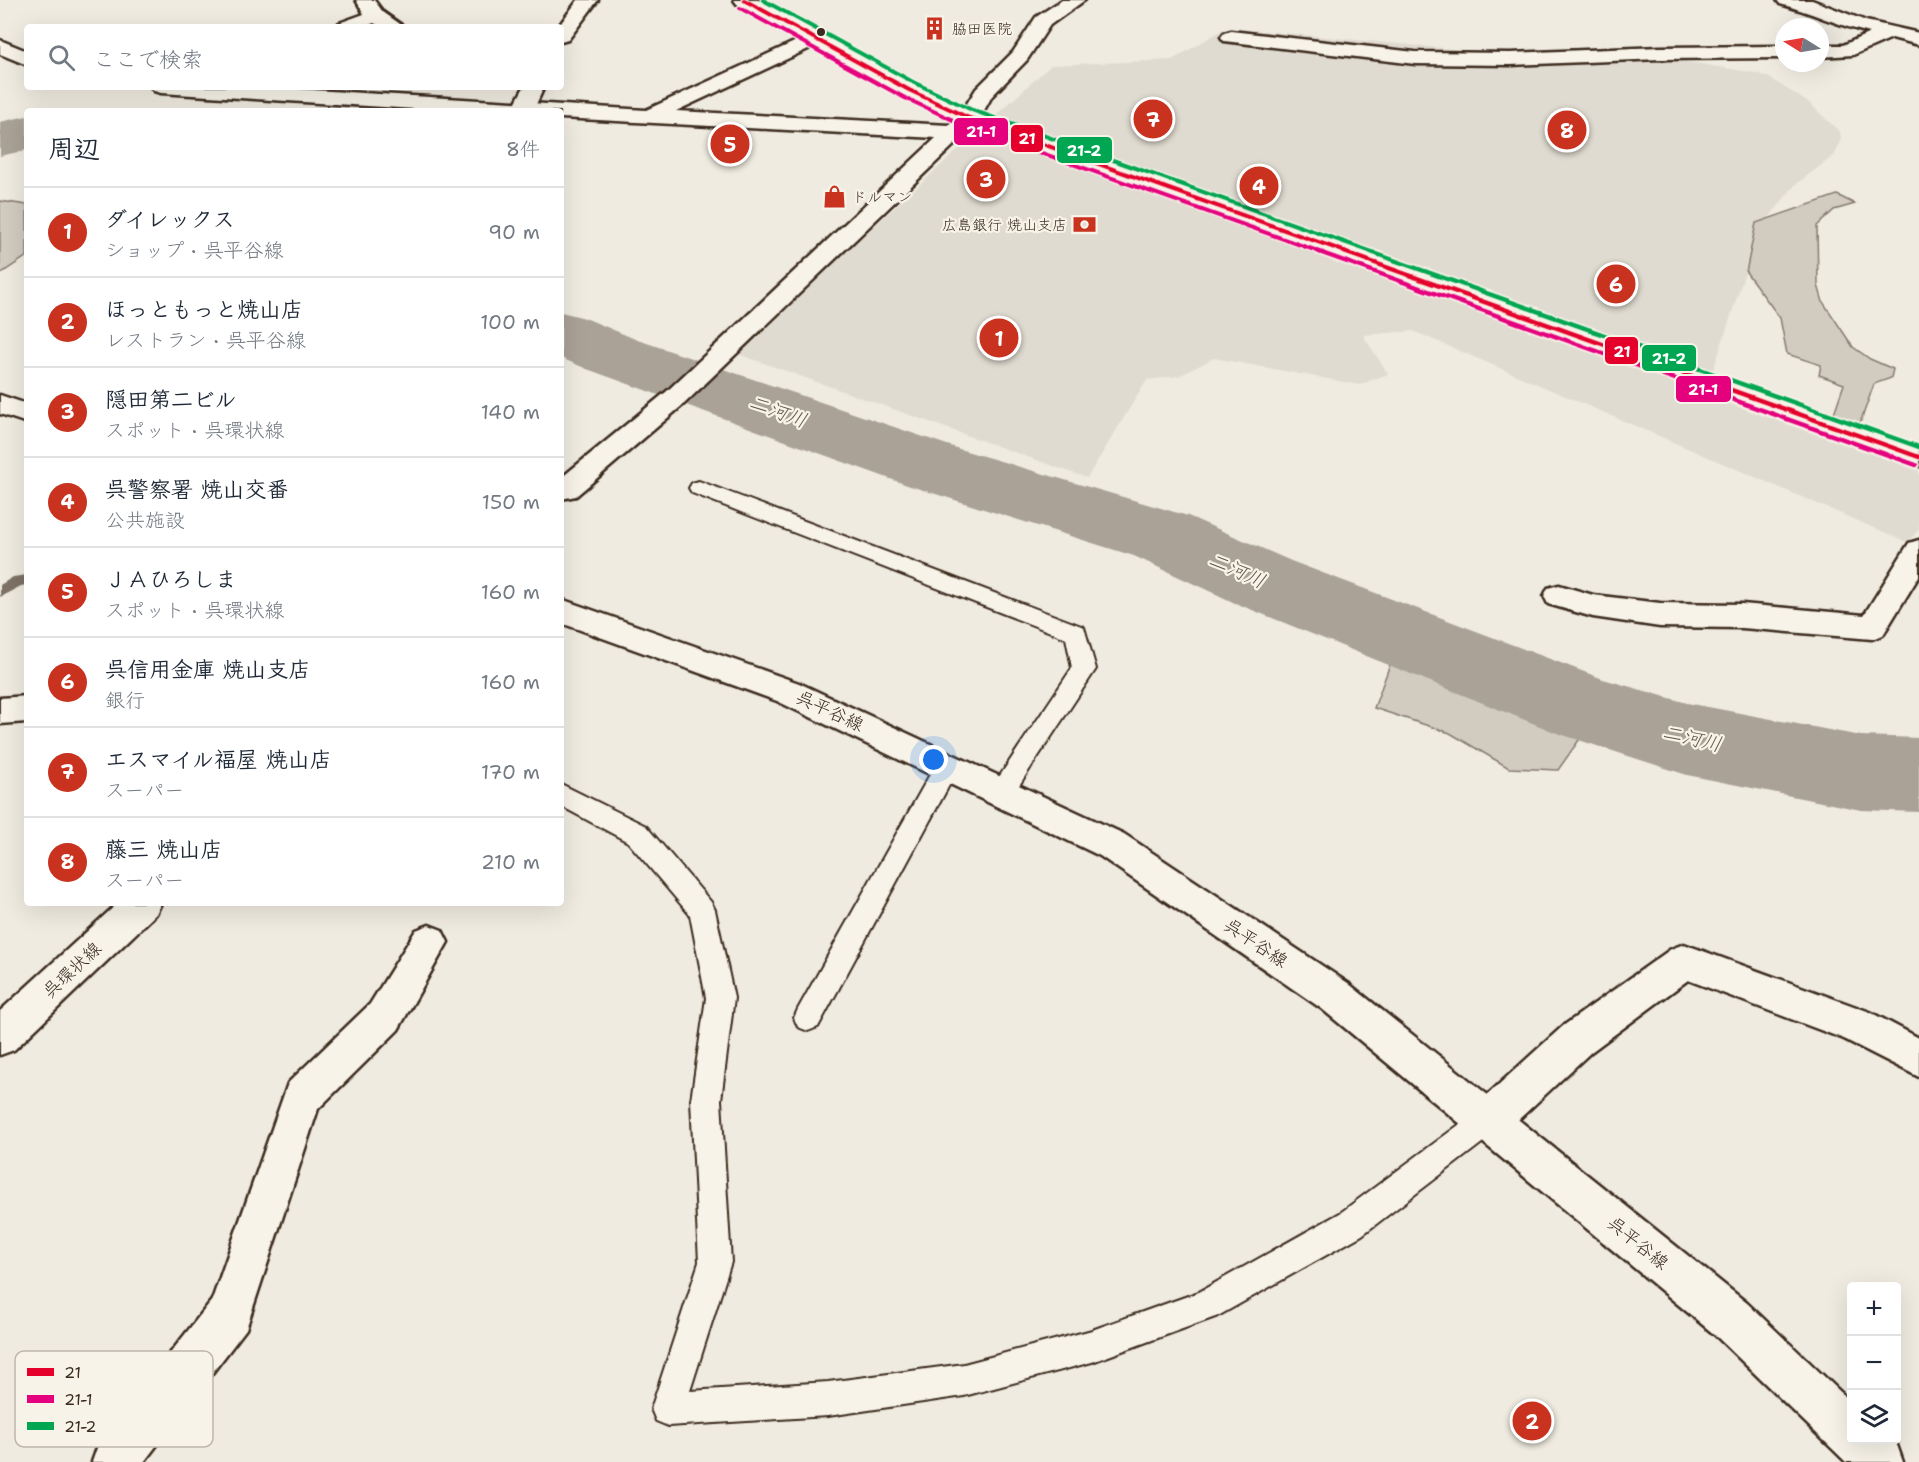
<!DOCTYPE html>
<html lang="ja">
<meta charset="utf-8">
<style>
:root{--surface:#fff;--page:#f6f6f7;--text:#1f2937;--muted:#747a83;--line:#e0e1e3;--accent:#c8321e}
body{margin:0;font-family:"Shantell Sans","Klee One",sans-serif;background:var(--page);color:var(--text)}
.controls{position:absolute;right:18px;bottom:18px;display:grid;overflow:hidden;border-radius:6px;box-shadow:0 6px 24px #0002}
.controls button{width:54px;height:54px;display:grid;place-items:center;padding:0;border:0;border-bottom:2px solid var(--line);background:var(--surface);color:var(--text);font:30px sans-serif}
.compass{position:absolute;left:1775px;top:18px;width:54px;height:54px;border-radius:50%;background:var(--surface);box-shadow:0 6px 24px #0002;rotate:281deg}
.you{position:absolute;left:934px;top:760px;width:21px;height:21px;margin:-15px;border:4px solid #fff;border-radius:50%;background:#1a73e8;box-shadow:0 0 0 9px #1a73e833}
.badge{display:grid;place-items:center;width:39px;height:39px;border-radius:50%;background:var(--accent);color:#fff;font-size:20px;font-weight:700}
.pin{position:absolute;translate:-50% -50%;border:3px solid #fff;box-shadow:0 2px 6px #0006}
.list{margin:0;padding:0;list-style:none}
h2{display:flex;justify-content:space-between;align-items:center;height:78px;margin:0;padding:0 24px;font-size:26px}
h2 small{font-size:20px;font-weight:400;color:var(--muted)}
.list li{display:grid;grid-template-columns:39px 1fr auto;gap:18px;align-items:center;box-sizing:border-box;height:90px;padding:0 24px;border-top:2px solid var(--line)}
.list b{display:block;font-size:22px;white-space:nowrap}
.list p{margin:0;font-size:20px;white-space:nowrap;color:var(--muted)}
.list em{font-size:20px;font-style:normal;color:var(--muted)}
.icon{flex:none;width:33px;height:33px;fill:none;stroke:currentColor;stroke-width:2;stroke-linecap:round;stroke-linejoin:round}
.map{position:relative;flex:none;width:1919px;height:1462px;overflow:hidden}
.search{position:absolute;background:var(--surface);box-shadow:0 6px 24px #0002;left:24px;top:24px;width:540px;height:66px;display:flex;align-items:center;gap:15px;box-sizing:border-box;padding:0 21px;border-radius:6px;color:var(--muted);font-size:22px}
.panel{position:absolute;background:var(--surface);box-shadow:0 6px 24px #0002;left:24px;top:108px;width:540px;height:798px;border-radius:6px}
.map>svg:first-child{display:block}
</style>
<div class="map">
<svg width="1919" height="1462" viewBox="0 0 1919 1462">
<rect width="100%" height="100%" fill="#efebe0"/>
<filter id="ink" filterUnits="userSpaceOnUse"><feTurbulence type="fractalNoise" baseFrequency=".0167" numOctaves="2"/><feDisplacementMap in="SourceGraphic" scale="12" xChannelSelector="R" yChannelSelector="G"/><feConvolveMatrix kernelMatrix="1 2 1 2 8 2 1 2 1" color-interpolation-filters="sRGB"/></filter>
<g filter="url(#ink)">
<polygon fill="#e0dbd0" points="1242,29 1485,52 1607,49 1756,73 1768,77 1809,103 1840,132 1841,138 1835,155 1795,185 1759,230 1705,395 1919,471 1919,530 1907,542 1413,331 1363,335 1388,374 1359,385 1214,358 1179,376 1147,380 1087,478 735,353 1051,65 1172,60 1222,30"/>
<g fill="#d1cbc0" stroke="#867a6f" stroke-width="1.5">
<polygon points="1837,195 1855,204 1834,210 1817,226 1818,285 1823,302 1853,347 1870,359 1893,369 1891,378 1874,384 1857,432 1831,422 1844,384 1819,375 1821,365 1787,354 1780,318 1746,272 1756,223"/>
<polygon points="0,201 27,205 27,256 0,274"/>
<polygon points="1396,648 1593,720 1558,770 1509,768 1450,733 1374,708"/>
</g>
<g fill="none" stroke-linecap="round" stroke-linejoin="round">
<polygon fill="#7e7266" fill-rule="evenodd" points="27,575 27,585 21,586 0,597 0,585 13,577"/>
<g fill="#aaa296" fill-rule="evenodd">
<polygon points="27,116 27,150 0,156 0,122"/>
<polygon points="561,312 585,318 635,339 959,449 1188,516 1291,561 1603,679 1687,703 1861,736 1919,738 1919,812 1861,810 1687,775 1557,733 1235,603 1134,556 907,485 587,369 561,358"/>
</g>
<defs>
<g id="lane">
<polygon points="699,481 1084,627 1096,669 1010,799 1001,802 992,799 989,792 1072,668 1066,638 692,493 689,488 692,483"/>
<polygon points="947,757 956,760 959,767 818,1027 808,1031 798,1027 794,1018 798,1009 938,760"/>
<polygon points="561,784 646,826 711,902 715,910 734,998 721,1100 731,1262 690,1391 828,1382 964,1364 1092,1330 1199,1292 1340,1213 1479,1110 1489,1105 1499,1110 1504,1120 1499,1130 1362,1235 1218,1316 1092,1362 964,1396 828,1416 668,1426 656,1421 651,1409 699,1262 691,1100 706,998 690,915 628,842 561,806"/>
</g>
<g id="street">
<polygon points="356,0 374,0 383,12 403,26 381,27 374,23 364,27 336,27 339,23 364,14"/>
<polygon points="1062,0 1085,0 1050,25 1027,60 992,96 977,123 684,404 576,496 561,499 561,478 666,392 936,138 561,118 561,111 448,111 161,93 154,91 151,87 263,87 646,110 814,33 821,35 824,39 821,43 676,111 949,125 960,115 976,89 1013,52 1036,17"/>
<path d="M1777,0H1812L1866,21L1919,33V45L1892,38L1853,55L1820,57V45H1843L1870,33C1839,26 1811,12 1780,4Z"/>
<polygon points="1231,31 1415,52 1511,53 1661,47 1784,46 1784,58 1661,59 1511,65 1415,64 1224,41 1221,37 1224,33"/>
<polygon points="0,40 27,51 27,65 0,54"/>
<polygon points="1919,540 1919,576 1883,635 1872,639 1742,628 1660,627 1593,617 1548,604 1544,596 1548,588 1559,585 1593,595 1660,603 1742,604 1864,615 1909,543"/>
<polygon points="27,696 27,722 0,724 0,698"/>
<polygon points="429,925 442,930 448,942 398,1030 318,1109 246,1329 144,1462 92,1462 98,1445 212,1300 288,1083 370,1004 416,930"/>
<polygon points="1684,944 1870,1012 1919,1038 1919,1077 1844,1039 1688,980 1591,1052 1503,1134 1489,1140 1475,1134 1469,1120 1475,1106 1563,1026 1671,949"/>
</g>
<polygon id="secondary" points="734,0 758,0 916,86 977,113 1919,447 1919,466 961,123 902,94 737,4"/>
<g id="primary">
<polygon points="578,0 598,0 568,40 561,42 561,27 558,27"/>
<polygon points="524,87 544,87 533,111 511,111"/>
<polygon points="0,395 27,404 27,423 0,414"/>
<polygon points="561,599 799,683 1124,834 1348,983 1747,1303 1852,1403 1852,1440 1890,1440 1897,1445 1903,1462 1846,1462 1715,1335 1322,1009 1100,856 777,701 561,623"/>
<polygon points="118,903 161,903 156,914 14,1050 0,1055 0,1011"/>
</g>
</defs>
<use href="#lane" stroke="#3b2a1e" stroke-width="4"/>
<use href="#street" stroke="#3b2a1e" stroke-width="5"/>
<use href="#secondary" stroke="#3b2a1e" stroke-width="5"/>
<use href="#primary" stroke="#3b2a1e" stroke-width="5"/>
<use href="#lane" fill="#f7f3e8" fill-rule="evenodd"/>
<use href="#street" fill="#f7f3e8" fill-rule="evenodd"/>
<use href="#secondary" fill="#f7f3e8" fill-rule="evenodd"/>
<use href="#primary" fill="#f7f3e8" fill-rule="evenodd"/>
<defs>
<polyline id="bus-1-far1" points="744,0 909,90 969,118 1349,253"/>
<polyline id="bus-1" points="1344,252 1919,457"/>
<polyline id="bus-2-far1" points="740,8 905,98 966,126 1323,253"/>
<polyline id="bus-2" points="1319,252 1916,465"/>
<polyline id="bus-3-far1" points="763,0 913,82 972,110 1375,253"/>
<polyline id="bus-3" points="1371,252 1919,447"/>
</defs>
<use href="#bus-1-far1" stroke="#f7f3e8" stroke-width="7"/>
<use href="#bus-1" stroke="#f7f3e8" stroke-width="8"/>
<use href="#bus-2-far1" stroke="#f7f3e8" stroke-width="7"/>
<use href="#bus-2" stroke="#f7f3e8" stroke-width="8"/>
<use href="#bus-3-far1" stroke="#f7f3e8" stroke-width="7"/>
<use href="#bus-3" stroke="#f7f3e8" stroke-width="8"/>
<use href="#bus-1-far1" stroke="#e4002b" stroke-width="4"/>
<use href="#bus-1" stroke="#e4002b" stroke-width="4.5"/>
<use href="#bus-2-far1" stroke="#e5007d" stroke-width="4"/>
<use href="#bus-2" stroke="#e5007d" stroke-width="4.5"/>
<use href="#bus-3-far1" stroke="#00a651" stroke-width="4"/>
<use href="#bus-3" stroke="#00a651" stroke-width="4.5"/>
</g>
</g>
<defs>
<symbol id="building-bare" viewBox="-9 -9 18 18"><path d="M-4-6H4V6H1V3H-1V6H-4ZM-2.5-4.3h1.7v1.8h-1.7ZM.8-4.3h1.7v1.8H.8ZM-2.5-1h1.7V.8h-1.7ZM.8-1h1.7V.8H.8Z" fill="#c8321e" stroke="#f7f3e8" stroke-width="2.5" paint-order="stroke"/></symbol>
<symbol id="shop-bare" viewBox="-9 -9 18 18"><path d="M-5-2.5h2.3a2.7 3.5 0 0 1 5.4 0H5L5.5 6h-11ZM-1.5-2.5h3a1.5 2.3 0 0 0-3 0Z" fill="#c8321e" stroke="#f7f3e8" stroke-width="2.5" paint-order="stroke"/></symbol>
<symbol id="bank-bare" viewBox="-9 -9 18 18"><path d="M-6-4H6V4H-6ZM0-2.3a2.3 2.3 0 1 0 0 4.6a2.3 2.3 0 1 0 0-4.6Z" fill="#c8321e" stroke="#f7f3e8" stroke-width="2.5" paint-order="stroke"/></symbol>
</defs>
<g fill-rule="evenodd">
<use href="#building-bare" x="918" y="12" width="33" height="33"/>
<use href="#shop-bare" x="818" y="180" width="33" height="33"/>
<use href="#bank-bare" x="1068" y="208" width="33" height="33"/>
</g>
<circle fill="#3b2a1e" stroke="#f7f3e8" stroke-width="2" cx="821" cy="32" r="5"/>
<g text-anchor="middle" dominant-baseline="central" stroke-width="4.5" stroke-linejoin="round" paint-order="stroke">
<g font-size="15" fill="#3b2a1e" stroke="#f7f3e8" text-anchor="start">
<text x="952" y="29">脇田医院</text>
<text x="852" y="197">ドルマン</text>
<text x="1067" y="225" text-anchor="end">広島銀行 焼山支店</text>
</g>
<g font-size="18" fill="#3b2a1e" stroke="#f7f3e8">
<text transform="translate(830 711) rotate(25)">呉平谷線</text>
<text transform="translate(1256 943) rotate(34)">呉平谷線</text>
<text transform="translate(72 970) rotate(-43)">呉環状線</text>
<text transform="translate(1638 1243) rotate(39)">呉平谷線</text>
</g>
<g font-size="20" font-style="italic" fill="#625448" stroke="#f7f3e8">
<text transform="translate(778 411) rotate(20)">二河川</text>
<text transform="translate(1237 570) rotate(24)">二河川</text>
<text transform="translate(1692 738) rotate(13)">二河川</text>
</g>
</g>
<rect x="15" y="1351" width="198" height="96" rx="9" fill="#f7f3e8" stroke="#bfb7ab" stroke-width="1.5"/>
<rect x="27" y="1368" width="27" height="8" fill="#e4002b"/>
<rect x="27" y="1395" width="27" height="8" fill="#e5007d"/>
<rect x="27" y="1422" width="27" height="8" fill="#00a651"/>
<g font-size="16" fill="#3b2a1e">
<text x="64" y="1378">21</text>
<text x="64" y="1405">21-1</text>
<text x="64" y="1432">21-2</text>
</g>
<g stroke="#f7f3e8" stroke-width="2">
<rect x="953" y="117" width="56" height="29" rx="6" fill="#e5007d"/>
<rect x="1010" y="124" width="34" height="29" rx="6" fill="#e4002b"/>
<rect x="1056" y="136" width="57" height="28" rx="6" fill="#00a651"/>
<rect x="1604" y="336" width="35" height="29" rx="6" fill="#e4002b"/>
<rect x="1641" y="344" width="56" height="28" rx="6" fill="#00a651"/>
<rect x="1675" y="375" width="57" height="28" rx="6" fill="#e5007d"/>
</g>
<g font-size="16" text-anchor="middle" font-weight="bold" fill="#fff">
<text x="981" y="137">21-1</text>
<text x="1027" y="144">21</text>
<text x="1084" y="156">21-2</text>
<text x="1622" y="357">21</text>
<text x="1669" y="364">21-2</text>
<text x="1703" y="395">21-1</text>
</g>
</svg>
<div class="controls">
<button>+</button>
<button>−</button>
<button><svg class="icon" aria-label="layers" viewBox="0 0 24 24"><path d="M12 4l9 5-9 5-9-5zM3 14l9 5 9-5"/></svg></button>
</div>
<svg class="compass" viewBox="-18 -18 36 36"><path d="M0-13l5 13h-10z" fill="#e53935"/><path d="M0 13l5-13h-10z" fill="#747a83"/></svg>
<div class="you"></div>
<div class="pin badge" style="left:999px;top:338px">1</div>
<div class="pin badge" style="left:1532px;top:1421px">2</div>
<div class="pin badge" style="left:986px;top:179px">3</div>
<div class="pin badge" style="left:1259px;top:186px">4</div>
<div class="pin badge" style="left:730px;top:144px">5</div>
<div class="pin badge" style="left:1616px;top:284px">6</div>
<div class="pin badge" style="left:1153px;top:119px">7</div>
<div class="pin badge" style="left:1567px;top:130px">8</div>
<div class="search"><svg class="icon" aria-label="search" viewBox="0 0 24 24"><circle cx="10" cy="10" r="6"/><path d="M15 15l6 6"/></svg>ここで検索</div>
<section class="panel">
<h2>周辺<small>8件</small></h2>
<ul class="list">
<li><span class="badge">1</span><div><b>ダイレックス</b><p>ショップ · 呉平谷線</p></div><em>90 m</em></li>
<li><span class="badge">2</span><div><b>ほっともっと焼山店</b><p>レストラン · 呉平谷線</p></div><em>100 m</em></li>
<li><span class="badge">3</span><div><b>隠田第二ビル</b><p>スポット · 呉環状線</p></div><em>140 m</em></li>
<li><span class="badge">4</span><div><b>呉警察署 焼山交番</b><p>公共施設</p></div><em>150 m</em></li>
<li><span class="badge">5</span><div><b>ＪＡひろしま</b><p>スポット · 呉環状線</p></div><em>160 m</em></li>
<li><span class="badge">6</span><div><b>呉信用金庫 焼山支店</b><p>銀行</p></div><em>160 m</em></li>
<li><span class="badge">7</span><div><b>エスマイル福屋 焼山店</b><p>スーパー</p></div><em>170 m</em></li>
<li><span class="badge">8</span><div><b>藤三 焼山店</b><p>スーパー</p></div><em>210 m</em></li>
</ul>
</section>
</div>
